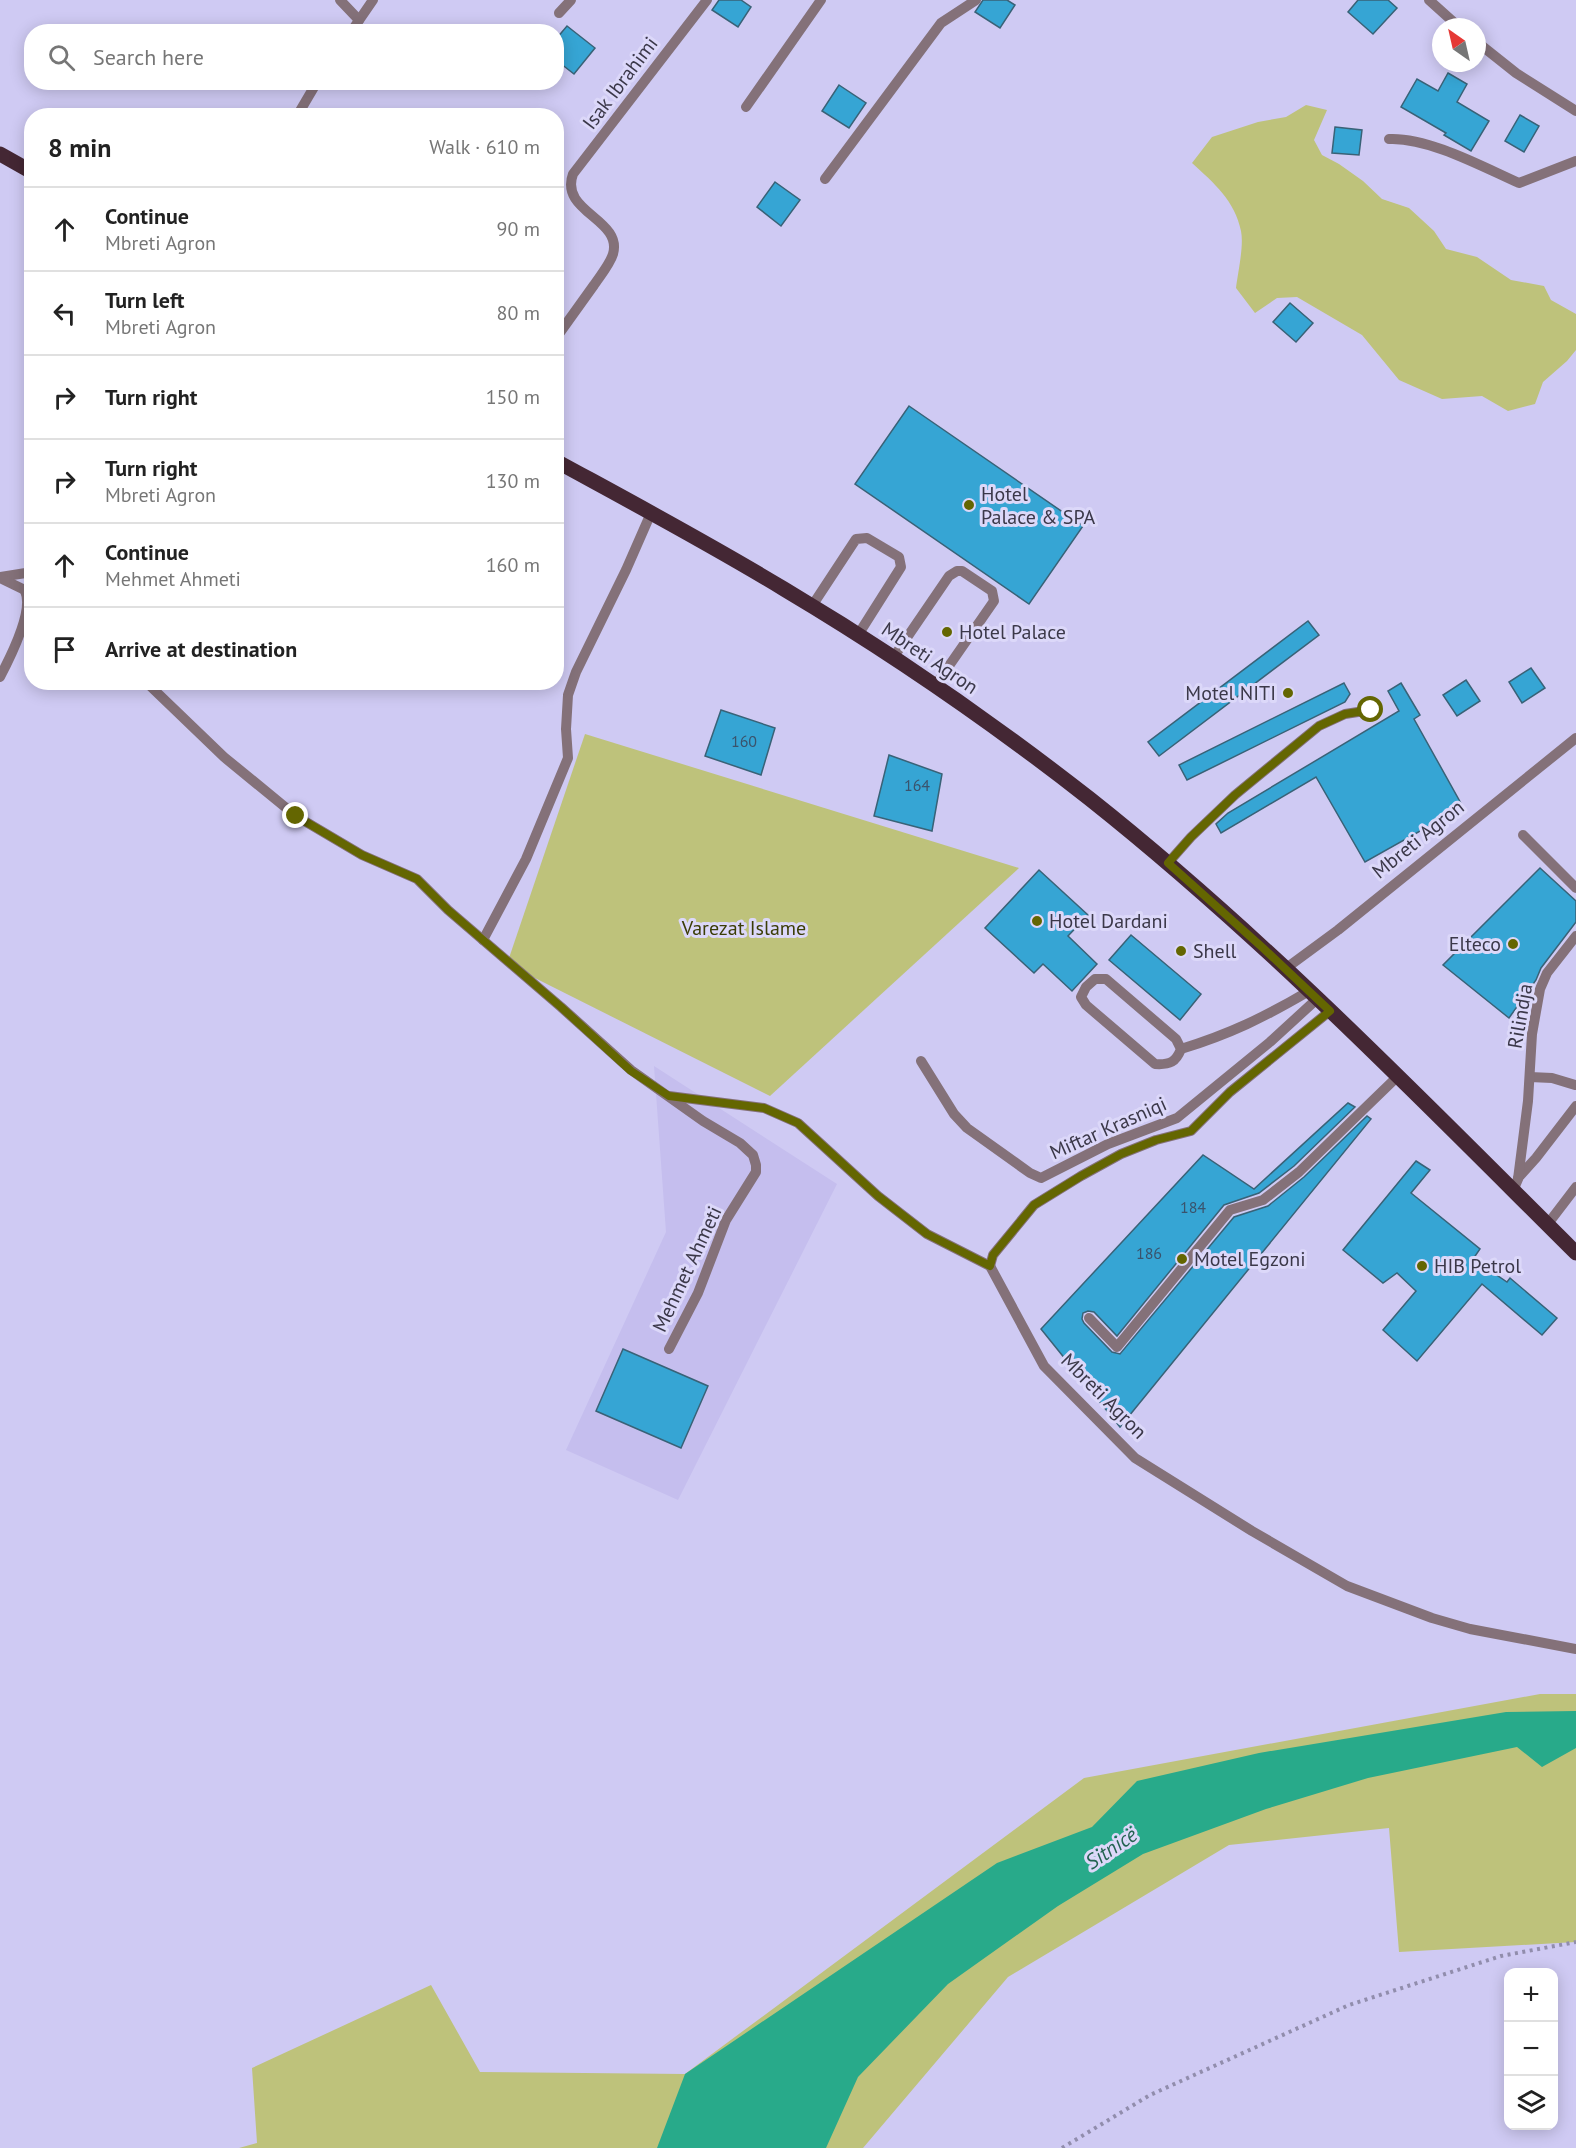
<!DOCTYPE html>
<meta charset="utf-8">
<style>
:root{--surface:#fff;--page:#f6f6f6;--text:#222;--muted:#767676;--line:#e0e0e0}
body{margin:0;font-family:"PT Sans",sans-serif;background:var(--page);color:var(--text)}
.controls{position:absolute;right:18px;bottom:18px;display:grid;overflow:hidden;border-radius:12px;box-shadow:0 3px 15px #0003}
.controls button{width:54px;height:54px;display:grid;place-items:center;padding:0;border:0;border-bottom:2px solid var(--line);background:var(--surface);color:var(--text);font:30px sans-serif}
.compass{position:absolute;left:1432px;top:18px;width:54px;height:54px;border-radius:50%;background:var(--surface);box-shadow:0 3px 15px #0003;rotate:326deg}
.stop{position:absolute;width:18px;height:18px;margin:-14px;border:4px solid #646601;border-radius:50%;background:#fff}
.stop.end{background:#646601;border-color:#fff;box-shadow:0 2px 6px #0008}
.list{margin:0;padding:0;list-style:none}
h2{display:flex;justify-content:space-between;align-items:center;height:78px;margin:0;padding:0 24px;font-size:26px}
h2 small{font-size:20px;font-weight:400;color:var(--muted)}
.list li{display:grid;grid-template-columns:39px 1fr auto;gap:18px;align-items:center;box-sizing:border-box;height:84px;padding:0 24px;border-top:2px solid var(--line)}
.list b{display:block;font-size:22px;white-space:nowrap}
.list p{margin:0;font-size:20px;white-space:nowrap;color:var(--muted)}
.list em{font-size:20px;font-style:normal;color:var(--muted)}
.icon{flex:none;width:33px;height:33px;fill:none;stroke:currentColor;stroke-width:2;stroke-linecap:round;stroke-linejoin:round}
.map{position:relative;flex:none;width:1576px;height:2148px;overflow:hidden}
.search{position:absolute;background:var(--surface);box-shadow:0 3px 15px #0003;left:24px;top:24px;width:540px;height:66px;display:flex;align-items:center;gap:15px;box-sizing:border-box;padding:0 21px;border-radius:24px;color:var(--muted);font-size:22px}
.panel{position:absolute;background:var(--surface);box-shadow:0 3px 15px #0003;left:24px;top:108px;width:540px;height:582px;border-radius:24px}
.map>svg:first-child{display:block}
</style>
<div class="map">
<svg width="1576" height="2148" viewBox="0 0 1576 2148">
<rect width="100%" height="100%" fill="#cfcaf3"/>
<polygon fill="#c5beee" points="654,1066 837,1184 678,1500 566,1450 666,1232"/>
<g fill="#bec27b">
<path d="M1306,105L1327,110L1314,140L1322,155L1339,164L1363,181L1382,199L1409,208L1434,231L1446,249L1477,257L1511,280L1544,286L1551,300L1576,314V350L1567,361L1543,382L1535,404L1508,411L1482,396L1442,399L1399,380L1362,335L1297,297L1277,298L1255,313L1236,288C1238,272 1244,246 1241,231C1235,201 1214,183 1192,163L1212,137L1258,122L1286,117Z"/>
<polygon points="585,734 1019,868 770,1096 507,964"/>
<polygon points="1540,1694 1576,1694 1576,1942 1399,1952 1389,1828 1229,1845 1008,1977 863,2148 239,2148 257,2143 252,2068 431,1985 480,2072 685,2074 1084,1778"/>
</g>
<polygon fill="#28aa8a" points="1576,1711 1576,1748 1542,1767 1517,1747 1368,1778 1266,1809 1143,1854 1058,1906 948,1984 858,2077 826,2148 657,2148 685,2074 997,1863 1092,1827 1137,1781 1259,1753 1506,1712"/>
<g fill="#36a5d4" stroke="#396277" stroke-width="1.5">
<polygon points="719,0 741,0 751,7 738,27 712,10"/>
<polygon points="983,0 1007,0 1015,5 1000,28 975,12"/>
<polygon points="1358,0 1388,0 1397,8 1373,34 1348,12"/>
<polygon points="567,26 595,48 574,74 556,60 556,39"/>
<polygon points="1448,73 1467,84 1457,102 1489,121 1471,151 1444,135 1446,133 1401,107 1417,79 1438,91"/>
<polygon points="839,85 866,103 849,128 822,111"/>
<polygon points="1520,115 1539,126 1524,152 1505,141"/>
<polygon points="1335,127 1362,130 1359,155 1332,153"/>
<polygon points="775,182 800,200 781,226 757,207"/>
<polygon points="1290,303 1313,323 1296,342 1273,322"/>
<polygon points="909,406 1083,526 1029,604 855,484"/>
<polygon points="1308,621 1319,635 1159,756 1148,742"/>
<polygon points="1531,668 1545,688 1522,703 1509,682"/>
<polygon points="1466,680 1480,701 1457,716 1443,695"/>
<polygon points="1344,683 1350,694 1345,702 1187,780 1179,765"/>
<polygon points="1401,683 1420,715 1414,719 1463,807 1365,862 1316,777 1221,833 1216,824 1228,813 1399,711 1388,691"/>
<polygon points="721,710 775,728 761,775 705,756"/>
<polygon points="889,755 942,774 932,831 874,816"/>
<polygon points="1540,868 1576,901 1576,922 1541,968 1536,980 1509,1018 1443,965"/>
<polygon points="1039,870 1088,915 1068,936 1097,964 1072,991 1043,964 1034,973 985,928"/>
<polygon points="1131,935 1201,994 1180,1020 1109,960"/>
<polygon points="1348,1103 1355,1107 1294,1166 1259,1193 1224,1205 1117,1336 1094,1312 1088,1311 1083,1313 1082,1319 1084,1323 1112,1352 1120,1354 1234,1217 1268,1206 1304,1177 1367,1116 1371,1119 1120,1427 1041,1329 1203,1155 1254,1189"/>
<polygon points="1416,1161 1430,1170 1411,1193 1480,1249 1473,1259 1507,1282 1510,1278 1557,1318 1542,1335 1482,1284 1417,1361 1383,1330 1416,1291 1397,1273 1383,1283 1343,1250"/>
<polygon points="623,1349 708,1386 681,1448 596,1411"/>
</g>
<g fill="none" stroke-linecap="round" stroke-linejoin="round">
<polyline stroke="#918dac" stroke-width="4" stroke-dasharray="3 4.5" stroke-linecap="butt" points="1062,2148 1150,2095 1349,2005 1501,1956 1576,1942"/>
<g stroke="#847179" stroke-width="10">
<polyline points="340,0 359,20"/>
<polyline points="1429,0 1459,27"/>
<polyline points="559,13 571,0"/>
<polyline points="351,32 373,0"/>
<polyline points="1477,42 1516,73 1576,111"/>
<polyline points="746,107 821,0"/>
<polyline points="297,116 317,82"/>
<path d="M1389,139C1428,137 1483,167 1519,183L1576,161"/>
<polyline points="825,179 941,23 976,0"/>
<path d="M556,338C569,320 581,303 594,285C600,276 610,264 613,254C623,219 559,212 573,174L707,0"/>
<polyline points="0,577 32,572"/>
<polyline points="0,578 31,593"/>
<polyline points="812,606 856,539 867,538 899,557 901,567 858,635"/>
<polyline points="893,658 949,576 957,571 962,571 992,591 994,601 935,686"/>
<path d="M0,677C10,658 34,611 25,591"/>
<polyline points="146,682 224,757 296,816 362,855 417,879 448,910 561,1007 631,1070 703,1121 740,1143 753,1155 756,1165 756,1172 726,1220 698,1293 669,1349"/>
<polyline points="1523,835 1576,888"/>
<polyline points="1168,863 1191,837 1235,795 1319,726 1345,714 1371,710"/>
<polyline points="483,940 526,859 568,758 566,729 568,695 576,672 626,570 651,513"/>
<polyline points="1285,969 1338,930 1576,738"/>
<path d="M1095,979H1106L1176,1039L1181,1049C1176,1062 1170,1065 1155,1064L1086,1005L1081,997L1086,987Z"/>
<path d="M1181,1049C1230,1034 1265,1017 1309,991"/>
<polyline points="921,1061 954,1114 967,1128 1030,1173 1041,1178 1108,1144 1177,1118 1270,1042 1317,999"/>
<polyline points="1530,1077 1552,1078 1575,1085"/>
<polyline points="669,1096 764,1108 798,1123 878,1196 927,1234 990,1266 1044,1366 1135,1458 1252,1531 1347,1586 1432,1618 1470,1629 1576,1649"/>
<polyline points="1518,1178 1536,1158 1576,1106"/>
<polyline points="1513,1191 1518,1179 1528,1101 1532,1034 1540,989 1547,973 1576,936"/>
<polyline points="1547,1225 1576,1187"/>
<polyline points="990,1266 993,1255 1034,1205 1081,1176 1121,1154 1156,1140 1191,1131 1230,1092 1330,1011"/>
<polyline points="1089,1318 1117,1347 1230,1210 1263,1200 1299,1172 1397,1077"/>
</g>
<g stroke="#442734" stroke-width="15">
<polyline points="0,154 32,172"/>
<path d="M556,461C633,503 710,544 784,589C890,652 993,723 1090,799C1264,937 1419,1097 1576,1253"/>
</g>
</g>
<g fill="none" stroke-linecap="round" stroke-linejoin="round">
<polyline stroke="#646601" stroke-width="8" points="296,816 362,855 417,879 448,910 561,1007 631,1071 669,1096 764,1108 798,1123 878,1196 927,1234 990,1266 993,1255 1034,1205 1081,1176 1121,1154 1156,1140 1191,1131 1230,1092 1330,1011 1263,948 1168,863 1191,837 1235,795 1319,726 1345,714 1371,710"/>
</g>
<g fill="#646601" stroke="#dcd8f9" stroke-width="2">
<circle cx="969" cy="505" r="6"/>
<circle cx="947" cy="632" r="6"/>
<circle cx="1288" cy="693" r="6"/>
<circle cx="1037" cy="921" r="6"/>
<circle cx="1513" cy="944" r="6"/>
<circle cx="1181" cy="951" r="6"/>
<circle cx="1182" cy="1259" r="6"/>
<circle cx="1422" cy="1266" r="6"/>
</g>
<g text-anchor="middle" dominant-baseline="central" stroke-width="6" stroke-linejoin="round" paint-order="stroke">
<g font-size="16" fill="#3a536c">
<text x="744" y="741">160</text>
<text x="917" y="785">164</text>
<text x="1193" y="1207">184</text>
<text x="1149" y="1253">186</text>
</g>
<g font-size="20" fill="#3b3849" stroke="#dcd8f9">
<text transform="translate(620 83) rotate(-53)">Isak Ibrahimi</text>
<text transform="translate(930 658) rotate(34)">Mbreti Agron</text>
<text transform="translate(1418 839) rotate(-39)">Mbreti Agron</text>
<text transform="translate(1520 1016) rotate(-80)">Rilindja</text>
<text transform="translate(1108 1128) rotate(-24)">Miftar Krasniqi</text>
<text transform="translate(687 1269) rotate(-65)">Mehmet Ahmeti</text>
<text transform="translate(1104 1396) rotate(45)">Mbreti Agron</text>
</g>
<g font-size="20" fill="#3b3849" stroke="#dcd8f9" text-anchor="start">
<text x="981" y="494">Hotel<tspan x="981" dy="23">Palace &amp; SPA</tspan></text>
<text x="959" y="632">Hotel Palace</text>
<text x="1276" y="693" text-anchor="end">Motel NITI</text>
<text x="1049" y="921">Hotel Dardani</text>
<text x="1501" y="944" text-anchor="end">Elteco</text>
<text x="1193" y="951">Shell</text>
<text x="1194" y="1259">Motel Egzoni</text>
<text x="1434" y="1266">HIB Petrol</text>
</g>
<g font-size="20" fill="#3b3d06" stroke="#dcd8f9">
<text x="744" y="928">Varezat Islame</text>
</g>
<g font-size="21" font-style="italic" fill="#236351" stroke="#dcd8f9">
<text transform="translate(1111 1848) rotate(-34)">Sitnicë</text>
</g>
</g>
</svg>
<div class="controls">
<button>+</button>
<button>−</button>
<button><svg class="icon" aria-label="layers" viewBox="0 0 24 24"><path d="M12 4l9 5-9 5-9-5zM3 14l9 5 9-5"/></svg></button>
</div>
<svg class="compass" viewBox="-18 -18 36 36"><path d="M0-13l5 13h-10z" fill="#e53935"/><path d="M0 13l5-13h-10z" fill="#767676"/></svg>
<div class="stop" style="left:1371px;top:710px"></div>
<div class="stop end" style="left:296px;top:816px"></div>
<div class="search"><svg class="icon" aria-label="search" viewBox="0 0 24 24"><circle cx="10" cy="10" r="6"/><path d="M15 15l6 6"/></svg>Search here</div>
<section class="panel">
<h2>8 min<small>Walk · 610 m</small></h2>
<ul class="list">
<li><svg class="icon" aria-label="ahead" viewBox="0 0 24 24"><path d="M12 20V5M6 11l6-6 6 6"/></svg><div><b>Continue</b><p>Mbreti Agron</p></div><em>90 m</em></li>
<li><svg class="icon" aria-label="left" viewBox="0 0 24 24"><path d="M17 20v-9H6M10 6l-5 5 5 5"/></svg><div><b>Turn left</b><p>Mbreti Agron</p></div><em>80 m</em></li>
<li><svg class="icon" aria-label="right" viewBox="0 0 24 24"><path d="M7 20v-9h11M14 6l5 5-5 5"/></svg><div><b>Turn right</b></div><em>150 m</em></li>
<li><svg class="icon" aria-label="right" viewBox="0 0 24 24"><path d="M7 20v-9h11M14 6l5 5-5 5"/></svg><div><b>Turn right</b><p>Mbreti Agron</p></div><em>130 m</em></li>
<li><svg class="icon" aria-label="ahead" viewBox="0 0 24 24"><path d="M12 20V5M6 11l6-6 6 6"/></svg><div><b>Continue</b><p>Mehmet Ahmeti</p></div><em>160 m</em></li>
<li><svg class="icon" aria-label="arrive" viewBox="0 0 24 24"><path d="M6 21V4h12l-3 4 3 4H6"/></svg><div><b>Arrive at destination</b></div></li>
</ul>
</section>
</div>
